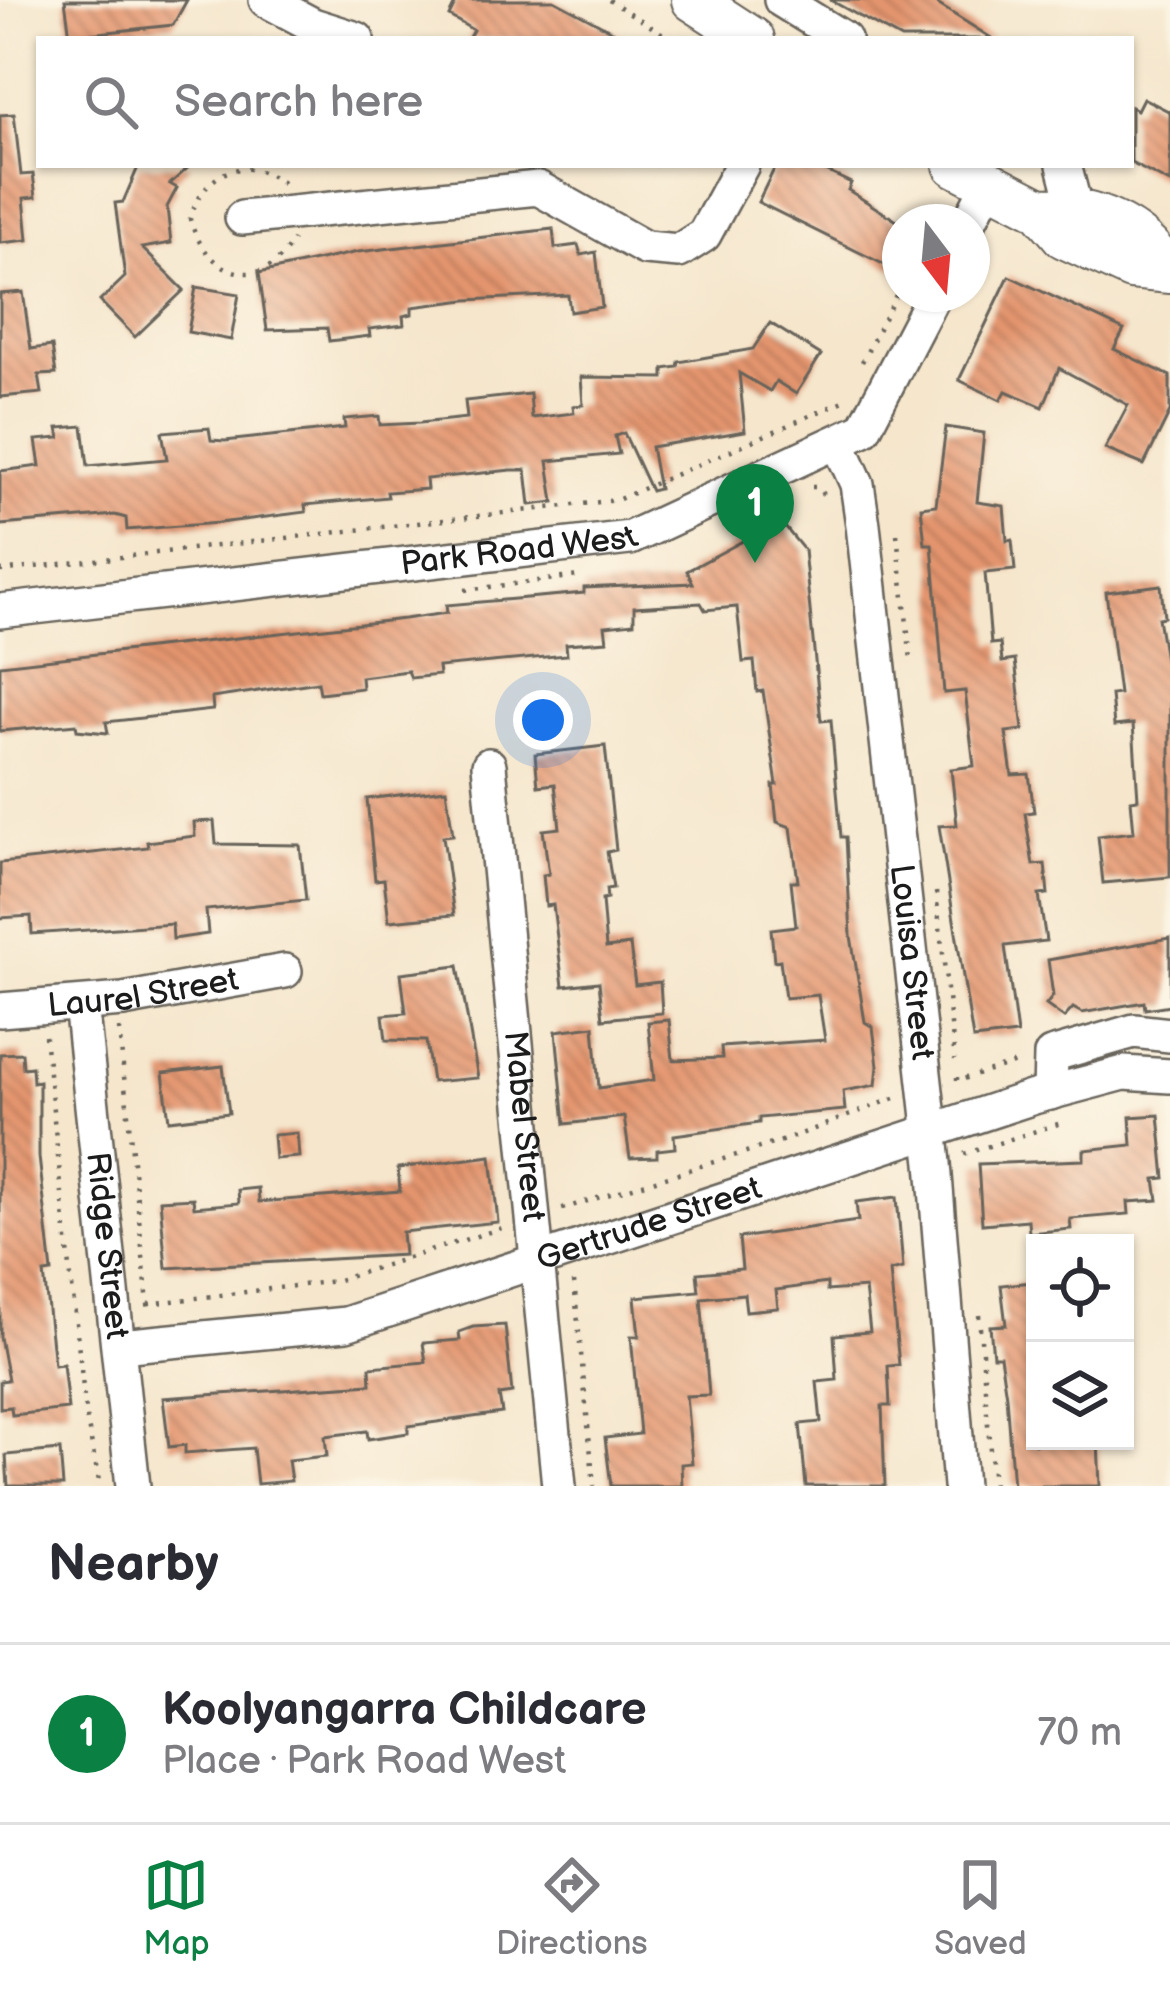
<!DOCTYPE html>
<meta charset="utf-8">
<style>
:root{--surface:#fff;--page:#f7f7f7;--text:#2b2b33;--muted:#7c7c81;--line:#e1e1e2;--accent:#0b8043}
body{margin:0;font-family:"Balsamiq Sans",sans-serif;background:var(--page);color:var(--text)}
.controls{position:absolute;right:36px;bottom:36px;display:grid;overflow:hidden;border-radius:0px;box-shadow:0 3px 9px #0004}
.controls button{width:108px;height:108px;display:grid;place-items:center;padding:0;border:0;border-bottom:3px solid var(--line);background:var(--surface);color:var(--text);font:60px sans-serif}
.compass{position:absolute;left:882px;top:204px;width:108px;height:108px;border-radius:50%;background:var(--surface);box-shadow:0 3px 9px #0004;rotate:164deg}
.you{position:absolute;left:543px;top:720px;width:42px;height:42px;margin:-30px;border:9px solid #fff;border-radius:50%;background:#1a73e8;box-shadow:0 0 0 18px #1a73e833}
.badge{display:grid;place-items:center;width:78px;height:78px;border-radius:50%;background:var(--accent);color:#fff;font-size:39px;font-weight:700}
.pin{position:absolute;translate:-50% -99px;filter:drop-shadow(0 3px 6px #0008)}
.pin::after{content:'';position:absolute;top:63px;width:42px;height:36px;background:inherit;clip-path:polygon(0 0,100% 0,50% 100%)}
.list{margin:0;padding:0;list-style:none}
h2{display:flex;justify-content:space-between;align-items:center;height:156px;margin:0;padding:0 48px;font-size:51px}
h2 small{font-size:39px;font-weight:400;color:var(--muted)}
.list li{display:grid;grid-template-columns:78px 1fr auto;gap:36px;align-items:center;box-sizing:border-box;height:180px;padding:0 48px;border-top:3px solid var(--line)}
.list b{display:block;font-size:45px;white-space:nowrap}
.list p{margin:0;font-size:39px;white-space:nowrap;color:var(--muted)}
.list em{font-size:39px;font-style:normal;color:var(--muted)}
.icon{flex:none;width:66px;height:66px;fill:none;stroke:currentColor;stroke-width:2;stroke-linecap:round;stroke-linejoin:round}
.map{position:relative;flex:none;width:1170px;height:1486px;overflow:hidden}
.search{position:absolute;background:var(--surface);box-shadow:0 3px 9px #0004;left:36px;right:36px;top:36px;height:132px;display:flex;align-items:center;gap:30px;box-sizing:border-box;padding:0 42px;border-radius:0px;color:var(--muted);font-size:45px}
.sheet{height:336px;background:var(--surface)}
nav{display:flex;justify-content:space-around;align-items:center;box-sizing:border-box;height:168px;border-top:3px solid var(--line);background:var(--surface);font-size:33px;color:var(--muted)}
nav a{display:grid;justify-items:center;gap:6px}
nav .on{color:var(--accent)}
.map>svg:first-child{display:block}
</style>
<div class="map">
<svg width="1170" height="1486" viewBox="0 0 1170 1486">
<defs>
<pattern id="building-back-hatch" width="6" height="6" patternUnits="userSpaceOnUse" patternTransform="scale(3)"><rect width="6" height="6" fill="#e4956e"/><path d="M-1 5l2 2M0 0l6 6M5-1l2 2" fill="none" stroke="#b8795a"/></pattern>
</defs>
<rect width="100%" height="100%" fill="#fcf5e5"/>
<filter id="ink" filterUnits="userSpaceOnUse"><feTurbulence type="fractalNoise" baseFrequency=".00833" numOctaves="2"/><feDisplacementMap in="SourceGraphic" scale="24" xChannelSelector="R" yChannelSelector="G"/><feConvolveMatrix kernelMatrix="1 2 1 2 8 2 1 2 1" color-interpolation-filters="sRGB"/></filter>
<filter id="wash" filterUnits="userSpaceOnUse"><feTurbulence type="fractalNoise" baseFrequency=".004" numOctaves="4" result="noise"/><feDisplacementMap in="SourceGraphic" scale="48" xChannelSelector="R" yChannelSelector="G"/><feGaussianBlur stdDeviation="2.7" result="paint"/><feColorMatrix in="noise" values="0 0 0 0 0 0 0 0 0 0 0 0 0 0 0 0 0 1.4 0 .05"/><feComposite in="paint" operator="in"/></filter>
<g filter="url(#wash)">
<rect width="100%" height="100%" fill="#f5e6cc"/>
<g id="blocks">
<g fill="url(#building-back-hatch)">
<polygon points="65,0 187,0 173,25 70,36"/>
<polygon points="457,0 554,0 627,39 468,39 473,30 449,16"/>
<polygon points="830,0 931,0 993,39 901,39"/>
<polygon points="1143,98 1170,112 1170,183 1131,163 1131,107 1137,110"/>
<polygon points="14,114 21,175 33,174 36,197 24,198 28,240 0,243 0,115"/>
<polygon points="139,165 191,165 170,184 177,188 167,207 171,243 142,248 184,290 135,337 100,301 125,277 115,203 123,202"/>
<polygon points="776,165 813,165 851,183 848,190 900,223 895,270 758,202"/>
<polygon points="553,229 555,248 578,245 581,255 596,252 602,307 570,312 568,295 466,300 412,307 412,314 403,316 404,325 369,329 370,336 329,341 327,328 267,330 259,273 358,252"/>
<polygon points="1009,276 1124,330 1114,349 1170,376 1170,412 1144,465 1105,449 1128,405 1059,368 1043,407 1006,391 1001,400 959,380"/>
<polygon points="196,287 239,294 231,340 188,332"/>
<polygon points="23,292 31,349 52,346 56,374 39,375 42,393 0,397 0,294"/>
<polygon points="770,323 821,355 796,394 776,381 770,391 739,373 745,431 651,447 659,489 651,491 624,433 615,436 619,454 548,461 554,502 530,505 526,470 511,470 426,479 427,489 387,492 388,497 305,505 306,512 219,523 127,530 126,518 115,515 0,525 0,471 40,466 36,440 60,438 58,428 83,426 88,466 167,459 162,432 209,428 211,440 225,441 345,428 344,419 379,416 380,425 420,423 467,418 465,401 530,394 532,418 574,413 573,406 583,405 581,377 664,378 664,369 678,367 679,362 753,349"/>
<polygon points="946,427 984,433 977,502 1004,506 1007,541 1012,540 1015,570 985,573 991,644 1000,643 1002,662 1015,660 1023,730 1006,732 1012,775 1029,774 1034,812 1025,813 1033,865 1045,864 1048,894 1039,895 1046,941 1005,946 1017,1034 973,1039 939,826 957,825 951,769 974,766 965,691 944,693 932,544 925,544 921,507 936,505"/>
<polygon points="780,521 804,550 821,721 831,720 841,837 846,837 851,936 865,1022 873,1027 878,1066 876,1085 843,1091 845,1110 759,1118 759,1123 674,1135 675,1148 657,1150 657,1157 630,1158 624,1117 565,1124 556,1031 594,1026 599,1088 654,1080 648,1022 669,1020 673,1060 722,1058 721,1047 825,1040 818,995 785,998 780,960 774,961 771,929 796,926 791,881 798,881 791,827 777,822 773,785 777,785 763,691 757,692 754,661 743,662 737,607 705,610 701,603 634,607 634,623 605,626 607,641 566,644 567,655 438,667 439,675 411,678 408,671 361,677 362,688 320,693 318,682 212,698 213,710 106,722 108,733 77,730 76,724 0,731 0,665 404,619 447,613 446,605 584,593 584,588 693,583 687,571"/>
<polygon points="1161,585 1164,617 1158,618 1170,689 1170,877 1103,883 1098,836 1134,832 1131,800 1138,799 1133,724 1114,726 1111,695 1119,694 1106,592"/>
<polygon points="605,746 616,850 607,852 613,888 606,889 607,899 602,900 606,948 630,945 635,985 660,982 662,1013 603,1019 599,982 563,986 553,905 546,906 543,875 549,874 543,830 560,828 555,784 538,786 535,754"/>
<polygon points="446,789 453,835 443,836 454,915 389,921 384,879 375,880 367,799"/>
<polygon points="214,821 216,844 300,845 306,900 206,910 208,934 173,939 172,924 32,934 31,916 0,918 0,863 148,847 147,842 195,836 194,822"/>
<polygon points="1170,938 1170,1005 1145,1009 1144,1002 1082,1013 1073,1008 1064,1018 1046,1005 1053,996 1048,960"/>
<polygon points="458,966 478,1078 432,1082 426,1041 386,1040 383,1015 406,1013 401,973"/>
<polygon points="22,1053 23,1068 32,1067 33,1082 39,1081 39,1157 52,1272 44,1273 54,1365 63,1364 68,1409 12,1415 11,1407 0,1408 0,1381 8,1380 0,1337 0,1054"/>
<polygon points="223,1066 229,1113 169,1120 163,1073"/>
<polygon points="1159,1115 1165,1178 1155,1179 1158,1200 1128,1202 1129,1214 1070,1219 1071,1229 1029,1233 1028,1220 982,1224 978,1164 1084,1160 1084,1150 1132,1145 1130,1117"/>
<polygon points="297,1133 299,1157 275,1159 273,1135"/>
<polygon points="491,1156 498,1222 402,1232 404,1255 166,1268 160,1200 193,1198 194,1207 239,1203 238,1190 258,1188 259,1202 400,1191 398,1168"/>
<polygon points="897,1197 903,1268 890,1271 899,1365 888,1366 890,1406 882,1406 885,1486 806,1486 800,1424 821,1422 817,1382 837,1380 834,1335 870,1332 865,1288 827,1291 827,1283 776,1290 778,1308 746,1311 744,1294 701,1298 709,1395 686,1396 692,1463 681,1464 682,1486 611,1486 605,1438 640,1434 631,1336 639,1336 635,1297 699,1291 697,1273 742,1269 739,1238 858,1221 856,1202"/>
<polygon points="1035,1282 1035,1444 1098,1441 1100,1486 1013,1486 1006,1396 1000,1356 993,1356 990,1326 1006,1325 1001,1285"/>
<polygon points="505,1325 512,1393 499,1395 502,1413 408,1426 408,1433 368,1439 367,1431 325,1436 327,1456 288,1460 291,1481 257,1484 253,1448 185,1453 185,1445 169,1447 163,1398 371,1384 370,1367 426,1362 423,1343 460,1340 459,1332 473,1327"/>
<polygon points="60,1450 63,1486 8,1486 6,1455"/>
</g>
</g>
</g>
<g filter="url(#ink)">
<use href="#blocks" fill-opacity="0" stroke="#68635a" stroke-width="3"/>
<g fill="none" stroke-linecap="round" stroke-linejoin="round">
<defs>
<g id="minor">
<polyline points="266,0 313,25 357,39"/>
<polyline points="781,0 844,39"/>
<polyline points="1064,165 1075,207"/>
<polyline points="242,218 538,188 645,248 679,251 704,235 742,165"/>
<polyline points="969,222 989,183"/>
<path id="s1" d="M839,444L857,484L863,525L934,1163L960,1486"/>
<path id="s2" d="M0,611L630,538L864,429L934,294"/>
<path id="s3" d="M489,765L559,1486"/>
<path id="s4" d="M81,1004L133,1486"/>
<path id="s5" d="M0,1010L123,1000L285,971"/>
<polyline points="1050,1093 1051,1055 1134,1031 1170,1035"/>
<path id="s6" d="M120,1346L346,1324L1034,1097L1124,1073L1170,1076"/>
</g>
<g id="major">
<polyline points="693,0 753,39"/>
<polyline points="955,165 1040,209 1064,237 1131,268 1170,272"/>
<path d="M1040,209C1091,207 1140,227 1167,270"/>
</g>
</defs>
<use href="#minor" stroke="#68635a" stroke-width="38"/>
<use href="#major" stroke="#68635a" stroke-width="46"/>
<g stroke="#68635a" stroke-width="4.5" stroke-dasharray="3 9" stroke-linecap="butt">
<polyline points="609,0 671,39"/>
<path d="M283,183C242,153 204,173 190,219C205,274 262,297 293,240"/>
<polyline points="932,222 937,212"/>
<polyline points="972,273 986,248"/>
<polyline points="862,362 900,287"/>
<polyline points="812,487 818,487 828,502"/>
<polyline points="897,534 911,660"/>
<polyline points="0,571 617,500 846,400"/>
<polyline points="465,590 579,576"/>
<polyline points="936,892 955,1060"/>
<polyline points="119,1029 149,1313"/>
<polyline points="45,1036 86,1416 100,1486"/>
<polyline points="957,1077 957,1081 1022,1061"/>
<polyline points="964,1154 1061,1123"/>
<polyline points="562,1209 785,1140 895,1098"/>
<polyline points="574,1282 594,1486"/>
<polyline points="148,1304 335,1281 505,1227"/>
<polyline points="979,1315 993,1486"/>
</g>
<use href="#minor" stroke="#fff" stroke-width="33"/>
<use href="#major" stroke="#fff" stroke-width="42"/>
</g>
</g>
<g text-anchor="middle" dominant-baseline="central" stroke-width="9" stroke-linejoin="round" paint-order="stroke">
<g font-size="33" fill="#1c1c1c" stroke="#fcf5e5">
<text stroke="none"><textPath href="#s2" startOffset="522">Park Road West</textPath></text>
<text stroke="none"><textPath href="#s1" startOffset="525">Louisa Street</textPath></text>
<text stroke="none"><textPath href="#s5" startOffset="144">Laurel Street</textPath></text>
<text stroke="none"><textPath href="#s3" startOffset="363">Mabel Street</textPath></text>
<text stroke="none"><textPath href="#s6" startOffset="546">Gertrude Street</textPath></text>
<text stroke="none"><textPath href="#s4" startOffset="243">Ridge Street</textPath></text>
</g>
</g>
</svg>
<div class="controls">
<button><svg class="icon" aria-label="locate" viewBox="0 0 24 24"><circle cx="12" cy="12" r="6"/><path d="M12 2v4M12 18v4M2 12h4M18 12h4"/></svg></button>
<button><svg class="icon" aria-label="layers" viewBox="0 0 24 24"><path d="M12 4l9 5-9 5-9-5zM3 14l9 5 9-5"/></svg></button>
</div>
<svg class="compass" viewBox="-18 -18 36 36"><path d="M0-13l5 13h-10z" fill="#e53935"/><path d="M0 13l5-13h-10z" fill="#7c7c81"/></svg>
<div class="you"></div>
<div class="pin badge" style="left:755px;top:563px">1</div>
<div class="search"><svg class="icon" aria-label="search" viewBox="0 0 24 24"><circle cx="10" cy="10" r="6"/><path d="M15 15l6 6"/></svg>Search here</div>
</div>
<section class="sheet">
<h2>Nearby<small></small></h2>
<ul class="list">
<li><span class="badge">1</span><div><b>Koolyangarra Childcare</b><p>Place · Park Road West</p></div><em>70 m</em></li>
</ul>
</section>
<nav>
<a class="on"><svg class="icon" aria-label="map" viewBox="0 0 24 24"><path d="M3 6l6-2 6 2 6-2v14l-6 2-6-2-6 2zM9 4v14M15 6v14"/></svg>Map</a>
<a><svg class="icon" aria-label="directions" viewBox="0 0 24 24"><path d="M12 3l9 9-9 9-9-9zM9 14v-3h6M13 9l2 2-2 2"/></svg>Directions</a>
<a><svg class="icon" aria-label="saved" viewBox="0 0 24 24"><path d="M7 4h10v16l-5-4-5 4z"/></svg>Saved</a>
</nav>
